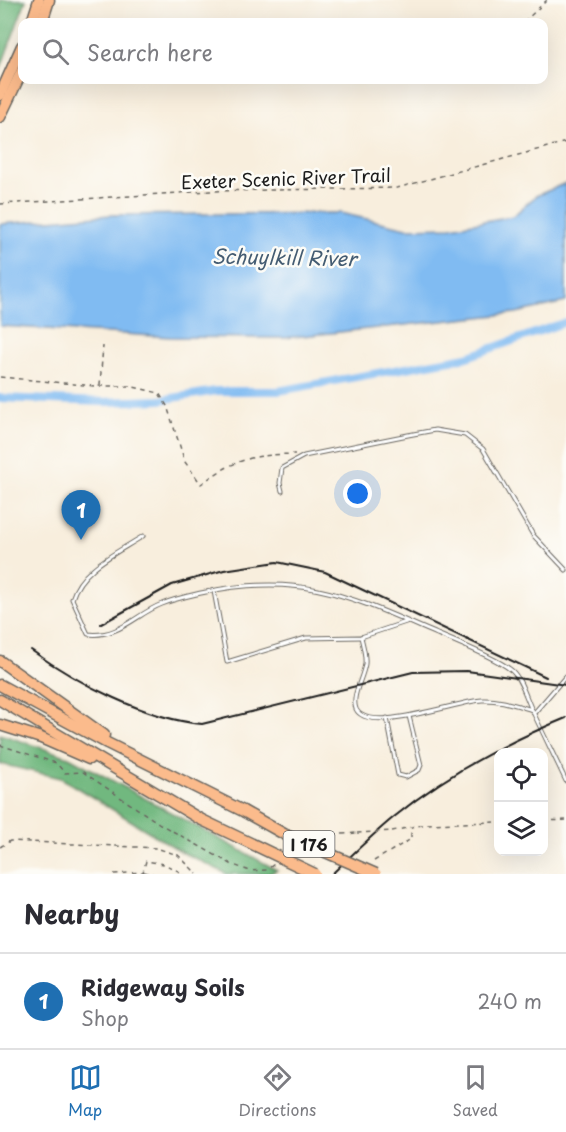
<!DOCTYPE html>
<style>
:root{--surface:#fff;--page:#f7f7f7;--text:#2b2b33;--muted:#7c7c81;--line:#e1e1e2;--accent:#1f6fb2}
body{margin:0;font-family:"Playpen Sans",sans-serif;background:var(--page);color:var(--text)}
.controls{position:absolute;right:18px;bottom:18px;display:grid;overflow:hidden;border-radius:12px;box-shadow:0 6px 24px #0002}
.controls button{width:54px;height:54px;display:grid;place-items:center;padding:0;border:0;border-bottom:2px solid var(--line);background:var(--surface);color:var(--text);font:30px sans-serif}
.you{position:absolute;left:358px;top:494px;width:21px;height:21px;margin:-15px;border:4px solid #fff;border-radius:50%;background:#1a73e8;box-shadow:0 0 0 9px #1a73e833}
.badge{display:grid;place-items:center;width:39px;height:39px;border-radius:50%;background:var(--accent);color:#fff;font-size:20px;font-weight:700}
.pin{position:absolute;translate:-50% -50px;filter:drop-shadow(0 2px 3px #0008)}
.pin::after{content:'';position:absolute;top:32px;width:21px;height:18px;background:inherit;clip-path:polygon(0 0,100% 0,50% 100%)}
.list{margin:0;padding:0;list-style:none}
h2{display:flex;justify-content:space-between;align-items:center;height:78px;margin:0;padding:0 24px;font-size:26px}
h2 small{font-size:20px;font-weight:400;color:var(--muted)}
.list li{display:grid;grid-template-columns:39px 1fr auto;gap:18px;align-items:center;box-sizing:border-box;height:96px;padding:0 24px;border-top:2px solid var(--line)}
.list b{display:block;font-size:22px;white-space:nowrap}
.list p{margin:0;font-size:20px;white-space:nowrap;color:var(--muted)}
.list em{font-size:20px;font-style:normal;color:var(--muted)}
.icon{flex:none;width:33px;height:33px;fill:none;stroke:currentColor;stroke-width:2;stroke-linecap:round;stroke-linejoin:round}
.map{position:relative;flex:none;width:566px;height:874px;overflow:hidden}
.search{position:absolute;background:var(--surface);box-shadow:0 6px 24px #0002;left:18px;right:18px;top:18px;height:66px;display:flex;align-items:center;gap:15px;box-sizing:border-box;padding:0 21px;border-radius:12px;color:var(--muted);font-size:22px}
.sheet{height:174px;background:var(--surface)}
nav{display:flex;justify-content:space-around;align-items:center;box-sizing:border-box;height:84px;border-top:2px solid var(--line);background:var(--surface);font-size:16px;color:var(--muted)}
nav a{display:grid;justify-items:center;gap:3px}
nav .on{color:var(--accent)}
.map>svg:first-child{display:block}
</style>
<div class="map">
<svg width="566" height="874" viewBox="0 0 566 874">
<rect width="100%" height="100%" fill="#fdfcf7"/>
<filter id="ink" filterUnits="userSpaceOnUse"><feTurbulence type="fractalNoise" baseFrequency=".0167" numOctaves="2"/><feDisplacementMap in="SourceGraphic" scale="12" xChannelSelector="R" yChannelSelector="G"/><feConvolveMatrix kernelMatrix="1 2 1 2 8 2 1 2 1" color-interpolation-filters="sRGB"/></filter>
<filter id="wash" filterUnits="userSpaceOnUse"><feTurbulence type="fractalNoise" baseFrequency=".008" numOctaves="4" result="noise"/><feDisplacementMap in="SourceGraphic" scale="24" xChannelSelector="R" yChannelSelector="G"/><feGaussianBlur stdDeviation="1.35" result="paint"/><feColorMatrix in="noise" values="0 0 0 0 0 0 0 0 0 0 0 0 0 0 0 0 0 1.4 0 .05"/><feComposite in="paint" operator="in"/></filter>
<g filter="url(#wash)">
<rect width="100%" height="100%" fill="#f8eedd"/>
<g fill="#71b87f" stroke="#466a4e" stroke-width="1.5">
<polygon points="0,0 26,0 0,70"/>
<polygon points="0,734 69,757 277,870 269,874 227,874 182,852 61,778 0,764"/>
</g>
<polygon fill="#80bbf2" stroke="#4e6c87" stroke-width="1.5" points="566,183 566,302 516,313 284,338 170,337 0,326 0,224 111,215 340,213 407,228 451,227 513,216 536,196"/>
<g fill="none" stroke-linecap="round" stroke-linejoin="round">
<polyline stroke="#80bbf2" stroke-width="8" points="0,398 104,402 160,400 216,391 278,391 467,357 566,322"/>
</g>
</g>
<g filter="url(#ink)">
<g fill="none" stroke-linecap="round" stroke-linejoin="round">
<defs>
<g id="lane">
<polyline points="282,491 280,483 282,468 304,456 408,435 435,430 465,435 483,449 533,535 566,570"/>
<path d="M143,536C117,553 81,568 72,599L88,634C119,638 136,614 162,604C174,599 188,596 201,593C301,571 349,596 437,634C454,641 498,659 511,670C521,678 526,698 532,710"/>
<polyline points="214,591 227,662 306,638 361,637 406,622"/>
<path d="M361,637C363,646 366,655 365,664C363,678 351,696 356,709C368,735 459,701 482,700C499,699 515,705 532,710L566,781"/>
<polyline points="535,712 566,676"/>
<polyline points="387,718 398,775 406,777 419,770 421,765 409,716"/>
</g>
<g id="highway">
<polyline points="32,22 39,0"/>
<polyline points="42,22 49,0"/>
<polyline points="0,95 22,46"/>
<polyline points="0,117 22,71"/>
<polyline points="0,661 104,735"/>
<polyline points="0,685 107,743 243,811"/>
<polyline points="0,700 200,819"/>
<polyline points="0,725 41,738 89,759"/>
</g>
</defs>
<use href="#lane" stroke="#696660" stroke-width="5"/>
<use href="#highway" stroke="#696660" stroke-width="13"/>
<g stroke="#696660" stroke-width="1.5" stroke-dasharray="4.5 4.5" stroke-linecap="butt">
<polyline points="524,22 547,0"/>
<polyline points="0,204 210,191 397,188 566,142"/>
<path d="M0,377L95,386H129L159,393L167,406L185,462L201,484C237,458 252,455 295,454"/>
<polyline points="100,385 103,346"/>
<polyline points="0,745 56,763 65,773 83,772 160,824 231,864 250,871 267,870 274,864"/>
<polyline points="544,821 566,820"/>
<polyline points="392,831 427,824 498,822"/>
<polyline points="315,836 357,833"/>
<polyline points="0,847 10,841 156,848 178,855 197,874"/>
<polyline points="374,861 411,839 411,828"/>
<polyline points="143,872 154,874"/>
<polyline points="114,874 143,872 146,861 164,864 184,874"/>
</g>
<use href="#lane" stroke="#fff" stroke-width="3"/>
<use href="#highway" stroke="#fbbb8c" stroke-width="10"/>
<g stroke="#1c1c1c" stroke-width="2">
<polyline points="101,624 172,585 224,570 277,562 325,572 546,677"/>
<path d="M31,650C77,683 146,719 202,724L413,672L467,671L566,685"/>
<path d="M332,874C352,855 372,835 394,817C445,775 505,743 566,718"/>
</g>
<defs>
<g id="highway-bridge">
<polyline points="243,811 284,834 376,874"/>
<polyline points="200,819 315,874"/>
</g>
</defs>
<use href="#highway-bridge" stroke="#696660" stroke-width="13" stroke-linecap="butt"/>
<polyline stroke="#696660" stroke-width="1.5" stroke-dasharray="4.5 4.5" stroke-linecap="butt" points="357,833 392,831"/>
<use href="#highway-bridge" stroke="#fbbb8c" stroke-width="10"/>
</g>
</g>
<g text-anchor="middle" dominant-baseline="central" stroke-width="5" stroke-linejoin="round" paint-order="stroke">
<rect fill="#fdfcf7" stroke="#605f5e" stroke-width="1.5" x="283.5" y="831" width="51" height="26" rx="4.5"/>
<g font-size="16" font-weight="bold" fill="#1c1c1c">
<text x="309" y="844">I 176</text>
</g>
<g font-size="18" fill="#1c1c1c" stroke="#fdfcf7">
<text transform="translate(286 178) rotate(-2)">Exeter Scenic River Trail</text>
</g>
<g font-size="20" font-style="italic" fill="#445c72" stroke="#fdfcf7">
<text transform="translate(284 257) rotate(1)">Schuylkill River</text>
</g>
</g>
</svg>
<div class="controls">
<button><svg class="icon" aria-label="locate" viewBox="0 0 24 24"><circle cx="12" cy="12" r="6"/><path d="M12 2v4M12 18v4M2 12h4M18 12h4"/></svg></button>
<button><svg class="icon" aria-label="layers" viewBox="0 0 24 24"><path d="M12 4l9 5-9 5-9-5zM3 14l9 5 9-5"/></svg></button>
</div>
<div class="you"></div>
<div class="pin badge" style="left:81px;top:540px">1</div>
<div class="search"><svg class="icon" aria-label="search" viewBox="0 0 24 24"><circle cx="10" cy="10" r="6"/><path d="M15 15l6 6"/></svg>Search here</div>
</div>
<section class="sheet">
<h2>Nearby<small></small></h2>
<ul class="list">
<li><span class="badge">1</span><div><b>Ridgeway Soils</b><p>Shop</p></div><em>240 m</em></li>
</ul>
</section>
<nav>
<a class="on"><svg class="icon" aria-label="map" viewBox="0 0 24 24"><path d="M3 6l6-2 6 2 6-2v14l-6 2-6-2-6 2zM9 4v14M15 6v14"/></svg>Map</a>
<a><svg class="icon" aria-label="directions" viewBox="0 0 24 24"><path d="M12 3l9 9-9 9-9-9zM9 14v-3h6M13 9l2 2-2 2"/></svg>Directions</a>
<a><svg class="icon" aria-label="saved" viewBox="0 0 24 24"><path d="M7 4h10v16l-5-4-5 4z"/></svg>Saved</a>
</nav>
